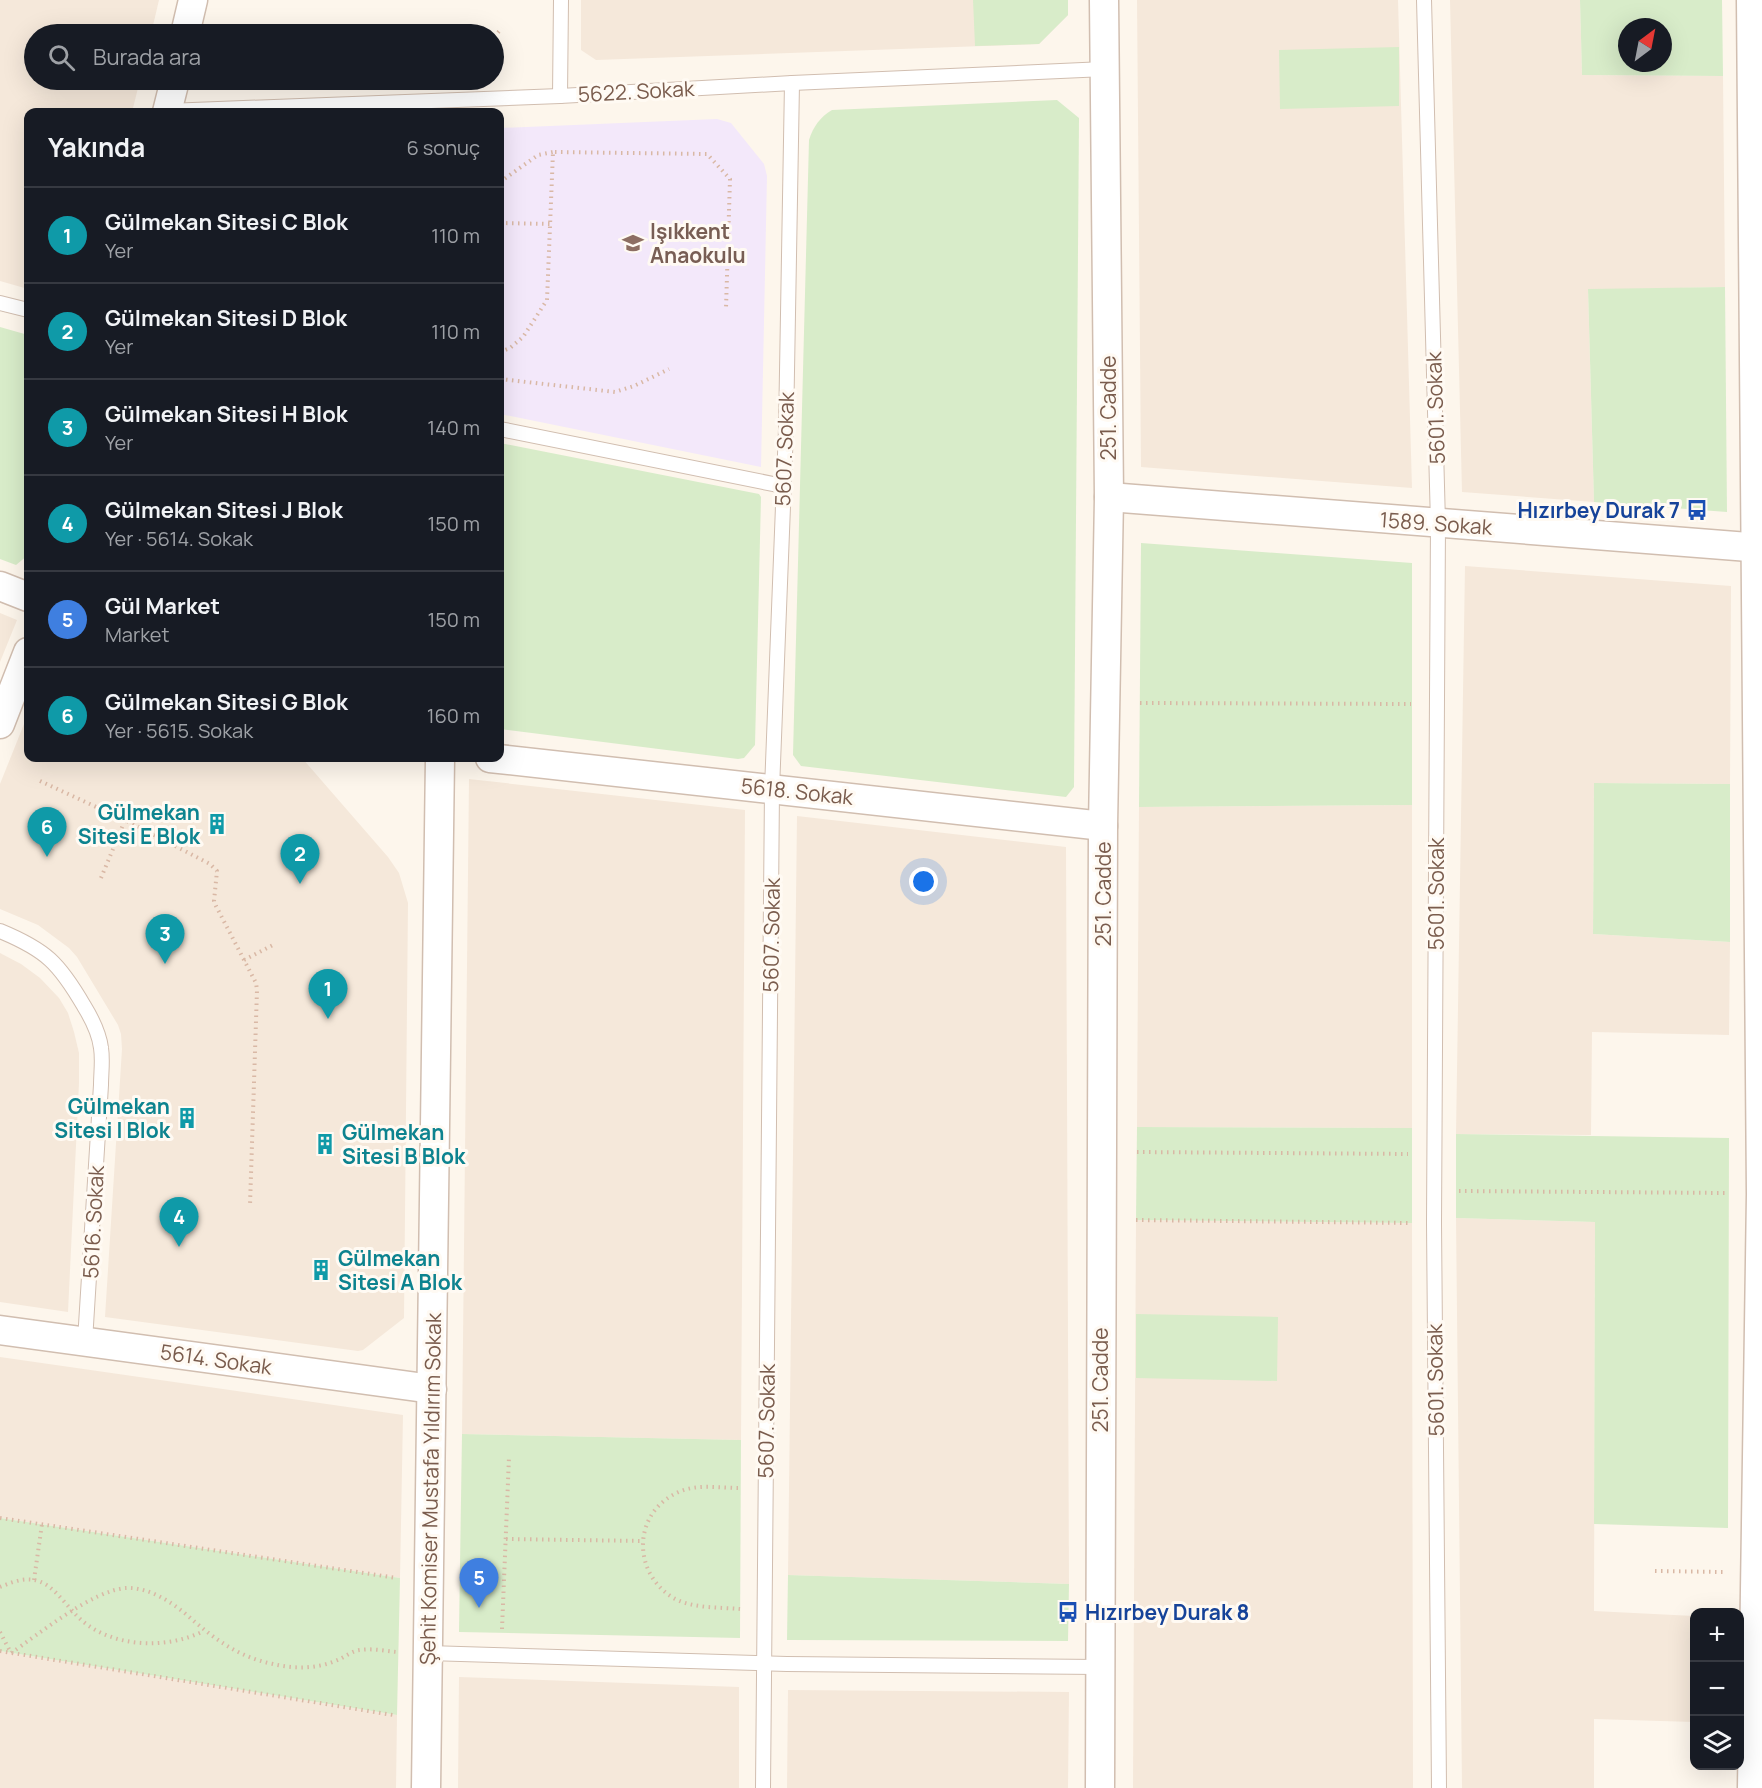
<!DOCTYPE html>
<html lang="tr">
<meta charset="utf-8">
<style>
:root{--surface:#171b24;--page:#242831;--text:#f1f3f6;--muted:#9ea1a6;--line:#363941;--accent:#e76f51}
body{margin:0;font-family:Manrope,sans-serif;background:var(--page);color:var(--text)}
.controls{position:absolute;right:18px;bottom:18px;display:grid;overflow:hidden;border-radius:12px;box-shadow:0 6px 24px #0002}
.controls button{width:54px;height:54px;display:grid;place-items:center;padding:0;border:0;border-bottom:2px solid var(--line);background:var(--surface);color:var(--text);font:30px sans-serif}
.compass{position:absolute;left:1618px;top:18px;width:54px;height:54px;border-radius:50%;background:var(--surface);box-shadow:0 6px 24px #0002;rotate:32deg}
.you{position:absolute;left:924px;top:882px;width:21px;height:21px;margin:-15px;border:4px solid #fff;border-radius:50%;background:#1a73e8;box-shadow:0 0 0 9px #1a73e833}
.badge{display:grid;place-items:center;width:39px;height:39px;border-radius:50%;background:var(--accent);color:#fff;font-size:20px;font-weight:700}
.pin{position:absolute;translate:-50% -50px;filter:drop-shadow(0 2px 3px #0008)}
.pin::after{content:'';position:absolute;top:32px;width:21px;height:18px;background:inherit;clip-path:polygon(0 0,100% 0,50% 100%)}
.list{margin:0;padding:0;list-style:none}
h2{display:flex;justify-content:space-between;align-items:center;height:78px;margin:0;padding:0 24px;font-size:26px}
h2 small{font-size:20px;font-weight:400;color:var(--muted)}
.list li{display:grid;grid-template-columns:39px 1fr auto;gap:18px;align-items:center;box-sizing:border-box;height:96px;padding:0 24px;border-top:2px solid var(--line)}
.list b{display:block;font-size:22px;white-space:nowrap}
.list p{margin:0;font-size:20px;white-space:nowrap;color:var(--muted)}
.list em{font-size:20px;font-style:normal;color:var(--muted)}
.icon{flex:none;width:33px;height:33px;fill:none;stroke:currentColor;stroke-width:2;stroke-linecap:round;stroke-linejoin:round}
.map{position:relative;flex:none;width:1762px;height:1788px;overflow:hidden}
.search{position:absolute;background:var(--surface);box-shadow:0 6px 24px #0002;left:24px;top:24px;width:480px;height:66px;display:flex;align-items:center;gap:15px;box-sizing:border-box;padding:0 21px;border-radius:33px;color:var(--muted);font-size:22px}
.panel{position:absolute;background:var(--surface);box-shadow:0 6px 24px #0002;left:24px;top:108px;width:480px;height:654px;border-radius:12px}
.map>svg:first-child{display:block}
</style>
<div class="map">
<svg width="1762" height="1788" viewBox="0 0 1762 1788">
<rect width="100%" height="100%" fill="#fdf6ec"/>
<g fill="#f5e8da">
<polygon points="0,0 159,0 151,34 34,34 34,80 140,80 132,112 28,112 28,289 0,281"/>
<polygon points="581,0 1068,0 1068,15 1039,44 596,60 581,50"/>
<polygon points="1137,0 1398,0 1412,488 1141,467"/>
<polygon points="1450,0 1580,0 1582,75 1723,76 1725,287 1588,290 1594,502 1462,492"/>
<polygon points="1465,566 1731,586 1730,784 1594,783 1593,934 1730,942 1729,1035 1592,1032 1591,1135 1456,1134"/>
<polygon points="0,613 17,620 0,662"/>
<polygon points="28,714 28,758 302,758 388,857 399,873 408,903 404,1318 363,1350 358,1351 105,1317 122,1049 121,1034 118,1025 77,957 69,948 38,925 0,909 0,784"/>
<polygon points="469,779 745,810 741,1440 462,1434"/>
<polygon points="1412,805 1412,1128 1137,1127 1139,807"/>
<polygon points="797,816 1066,847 1069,1584 788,1575"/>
<polygon points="0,953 21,964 40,978 59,998 68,1013 74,1032 79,1053 79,1083 68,1312 0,1302"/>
<polygon points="1456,1218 1595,1222 1594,1611 1694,1616 1694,1722 1594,1719 1594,1788 1462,1788"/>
<polygon points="1136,1220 1412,1223 1413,1788 1133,1788"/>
<polygon points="0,1357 403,1415 400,1578 0,1518"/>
<polygon points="0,1651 397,1715 396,1788 0,1788"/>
<polygon points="459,1677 739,1687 739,1788 458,1788"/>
<polygon points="788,1690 1069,1692 1068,1788 787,1788"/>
</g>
<polygon fill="#f3e8fa" points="717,119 731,123 764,164 767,176 761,467 500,414 500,128"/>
<g fill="#d8ecc9" fill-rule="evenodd">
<polygon points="973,0 1068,0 1068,15 1039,44 975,46"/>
<path d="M1580,0H1722L1723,76L1582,75ZM1627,27H1663V63H1627Z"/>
<polygon points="1399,47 1399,106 1280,109 1279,50"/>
<path d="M1057,100L1079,118L1074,787L1066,797L801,766L793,755L809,140C813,127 820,117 832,110Z"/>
<polygon points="1725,287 1727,512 1594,502 1588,289"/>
<polygon points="0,327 28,335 28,555 16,565 0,559"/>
<polygon points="500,443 759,494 761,497 755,745 744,758 738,759 500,729"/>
<polygon points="1141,543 1412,563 1412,805 1139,807"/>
<polygon points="1594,783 1730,784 1730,942 1593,934"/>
<polygon points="1137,1127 1412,1128 1412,1223 1136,1220"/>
<polygon points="1456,1134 1729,1138 1728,1528 1594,1524 1595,1222 1456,1218"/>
<polygon points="1136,1314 1278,1317 1277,1381 1136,1378"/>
<polygon points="462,1434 741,1440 740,1638 459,1632"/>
<polygon points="0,1518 400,1578 397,1715 0,1651"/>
<polygon points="788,1575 1069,1584 1068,1641 787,1640"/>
</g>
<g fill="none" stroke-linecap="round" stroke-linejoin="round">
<defs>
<g id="lane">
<polyline points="1424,0 1438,523 1434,1223 1439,1788"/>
<polyline points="560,96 561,0"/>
<polyline points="167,111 560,96 792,83 1105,69"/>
<polyline points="0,303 28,310"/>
<polyline points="500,429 783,486"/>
<path d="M0,931C46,950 59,963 84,1006C92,1019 99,1032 101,1048C103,1060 101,1073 101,1085L85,1341"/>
<polyline points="428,1653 787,1664 1099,1667"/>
<polyline points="763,1788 772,789 786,429 792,83"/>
</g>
<g id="street">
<polyline points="1751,0 1761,1194 1752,1788"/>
<polyline points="185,34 193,0"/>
<polyline points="167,112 175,80"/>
<polyline points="1109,497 1762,548"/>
<polyline points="0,586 28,597"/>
<polyline points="0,724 28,652"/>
<polyline points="490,758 1103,826"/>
<polyline points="0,1330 432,1389"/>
<polyline points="426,1788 440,758"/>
<polyline points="1100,1788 1103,826 1109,497 1104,0"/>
</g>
</defs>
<use href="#lane" stroke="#d1beb0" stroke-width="16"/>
<use href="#street" stroke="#d1beb0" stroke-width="31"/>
<g stroke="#d9b8a5" stroke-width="4" stroke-dasharray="1.5 4.5" stroke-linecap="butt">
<polyline points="494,37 502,28"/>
<polyline points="500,182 538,155 553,152"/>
<polyline points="500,223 550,224"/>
<polyline points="500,352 510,348 523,337 547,300 553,152 707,154 730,179 726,308"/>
<polyline points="500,379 615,392 634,386 669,369"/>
<polyline points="1140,703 1411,704"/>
<polyline points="40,781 133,824 210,864 217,871 214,901 216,906 256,983 257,990 250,1205"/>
<polyline points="101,878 125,820"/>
<polyline points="244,960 273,945"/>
<polyline points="1137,1152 1408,1154"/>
<polyline points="1459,1191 1727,1193"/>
<polyline points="1136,1220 1409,1223"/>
<polyline points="0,1518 397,1578"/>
<polyline points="506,1539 643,1541"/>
<polyline points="1655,1571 1723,1572"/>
<polyline points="34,1580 42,1524"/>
<path d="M0,1587C15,1581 29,1575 45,1584C57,1591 67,1606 78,1617C110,1648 166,1650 204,1631"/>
<path d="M740,1609C719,1607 691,1609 672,1597C631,1571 633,1510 681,1491C698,1484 721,1488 740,1488"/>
<polyline points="502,1629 509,1457"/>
<path d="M0,1632L11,1653C39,1634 93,1590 126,1588C148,1587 170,1601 187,1615C213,1638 238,1657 273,1664C293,1669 316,1669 335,1661C344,1658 351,1651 360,1650C372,1648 385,1651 397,1652"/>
<polyline points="0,1651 393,1715"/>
</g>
<use href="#lane" stroke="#fff" stroke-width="14"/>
<use href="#street" stroke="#fff" stroke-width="28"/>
</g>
<defs>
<symbol id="school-bare" viewBox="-9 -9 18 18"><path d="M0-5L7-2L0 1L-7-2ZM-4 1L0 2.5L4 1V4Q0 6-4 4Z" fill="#8d6e63" stroke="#fffaf3" stroke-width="2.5" paint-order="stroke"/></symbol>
<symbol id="bus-bare" viewBox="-9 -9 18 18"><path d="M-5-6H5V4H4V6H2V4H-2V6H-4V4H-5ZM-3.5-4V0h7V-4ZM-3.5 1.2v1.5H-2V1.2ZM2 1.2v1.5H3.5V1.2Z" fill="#1a4fb4" stroke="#fffaf3" stroke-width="2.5" paint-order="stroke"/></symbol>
<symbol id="building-bare" viewBox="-9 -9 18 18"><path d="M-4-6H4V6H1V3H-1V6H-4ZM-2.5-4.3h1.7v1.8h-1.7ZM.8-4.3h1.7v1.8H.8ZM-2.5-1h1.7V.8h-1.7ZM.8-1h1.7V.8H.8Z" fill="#0f9aa8" stroke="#fffaf3" stroke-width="2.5" paint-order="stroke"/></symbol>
</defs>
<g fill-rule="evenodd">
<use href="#school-bare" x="618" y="228" width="30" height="30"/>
<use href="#bus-bare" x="1682" y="495" width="30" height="30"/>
<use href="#building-bare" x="202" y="809" width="30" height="30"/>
<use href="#building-bare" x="172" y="1103" width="30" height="30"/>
<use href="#building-bare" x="310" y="1129" width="30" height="30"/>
<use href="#building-bare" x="306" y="1255" width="30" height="30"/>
<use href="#bus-bare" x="1053" y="1597" width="30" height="30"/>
</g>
<g text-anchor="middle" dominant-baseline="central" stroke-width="6" stroke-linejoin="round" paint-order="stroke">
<g font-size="21" fill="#7a5c4d" stroke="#fffaf3">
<text transform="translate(636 91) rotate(-3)">5622. Sokak</text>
<text transform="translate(1108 408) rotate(-90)">251. Cadde</text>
<text transform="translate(1435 408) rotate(-92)">5601. Sokak</text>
<text transform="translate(784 449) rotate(-88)">5607. Sokak</text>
<text transform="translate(1436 523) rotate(4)">1589. Sokak</text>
<text transform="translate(797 791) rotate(6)">5618. Sokak</text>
<text transform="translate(1103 894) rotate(-90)">251. Cadde</text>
<text transform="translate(1436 894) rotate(-90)">5601. Sokak</text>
<text transform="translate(771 935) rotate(-89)">5607. Sokak</text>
<text transform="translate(93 1222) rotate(-87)">5616. Sokak</text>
<text transform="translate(216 1359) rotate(8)">5614. Sokak</text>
<text transform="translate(1100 1380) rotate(-90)">251. Cadde</text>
<text transform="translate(1435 1380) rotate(-91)">5601. Sokak</text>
<text transform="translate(766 1421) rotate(-89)">5607. Sokak</text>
<text transform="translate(430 1489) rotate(-89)">Şehit Komiser Mustafa Yıldırım Sokak</text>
</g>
<g font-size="21" font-weight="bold" fill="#785e54" stroke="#fffaf3" text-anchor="start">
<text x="650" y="231">Işıkkent<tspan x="650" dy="24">Anaokulu</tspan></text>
</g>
<g font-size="21" font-weight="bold" fill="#164399" stroke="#fffaf3" text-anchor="end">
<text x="1680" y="510">Hızırbey Durak 7</text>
<text x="1085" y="1612" text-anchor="start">Hızırbey Durak 8</text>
</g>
<g font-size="21" font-weight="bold" fill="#0d838f" stroke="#fffaf3" text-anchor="end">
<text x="200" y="812">Gülmekan<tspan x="200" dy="24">Sitesi E Blok</tspan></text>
<text x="170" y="1106">Gülmekan<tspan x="170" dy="24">Sitesi I Blok</tspan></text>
<text x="342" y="1132" text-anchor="start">Gülmekan<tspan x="342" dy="24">Sitesi B Blok</tspan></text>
<text x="338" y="1258" text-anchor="start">Gülmekan<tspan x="338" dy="24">Sitesi A Blok</tspan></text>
</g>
</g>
</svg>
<div class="controls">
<button>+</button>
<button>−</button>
<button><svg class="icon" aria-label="layers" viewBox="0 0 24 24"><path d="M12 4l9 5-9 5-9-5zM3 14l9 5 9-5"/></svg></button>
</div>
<svg class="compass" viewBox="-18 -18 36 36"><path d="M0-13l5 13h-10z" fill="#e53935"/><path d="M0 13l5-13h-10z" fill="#9ea1a6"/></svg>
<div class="you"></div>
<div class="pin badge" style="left:328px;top:1019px;background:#0f9aa8">1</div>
<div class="pin badge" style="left:300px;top:884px;background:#0f9aa8">2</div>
<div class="pin badge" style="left:165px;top:964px;background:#0f9aa8">3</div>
<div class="pin badge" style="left:179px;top:1247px;background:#0f9aa8">4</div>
<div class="pin badge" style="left:479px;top:1608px;background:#3f7fe0">5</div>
<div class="pin badge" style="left:47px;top:857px;background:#0f9aa8">6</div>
<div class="search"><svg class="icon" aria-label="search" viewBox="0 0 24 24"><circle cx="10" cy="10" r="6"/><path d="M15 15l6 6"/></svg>Burada ara</div>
<section class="panel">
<h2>Yakında<small>6 sonuç</small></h2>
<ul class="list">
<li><span class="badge" style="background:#0f9aa8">1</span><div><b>Gülmekan Sitesi C Blok</b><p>Yer</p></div><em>110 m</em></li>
<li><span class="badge" style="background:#0f9aa8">2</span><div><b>Gülmekan Sitesi D Blok</b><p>Yer</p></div><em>110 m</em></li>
<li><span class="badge" style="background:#0f9aa8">3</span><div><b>Gülmekan Sitesi H Blok</b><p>Yer</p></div><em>140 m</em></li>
<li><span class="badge" style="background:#0f9aa8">4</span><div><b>Gülmekan Sitesi J Blok</b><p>Yer · 5614. Sokak</p></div><em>150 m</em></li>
<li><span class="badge" style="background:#3f7fe0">5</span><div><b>Gül Market</b><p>Market</p></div><em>150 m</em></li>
<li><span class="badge" style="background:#0f9aa8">6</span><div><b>Gülmekan Sitesi G Blok</b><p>Yer · 5615. Sokak</p></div><em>160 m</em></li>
</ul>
</section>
</div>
